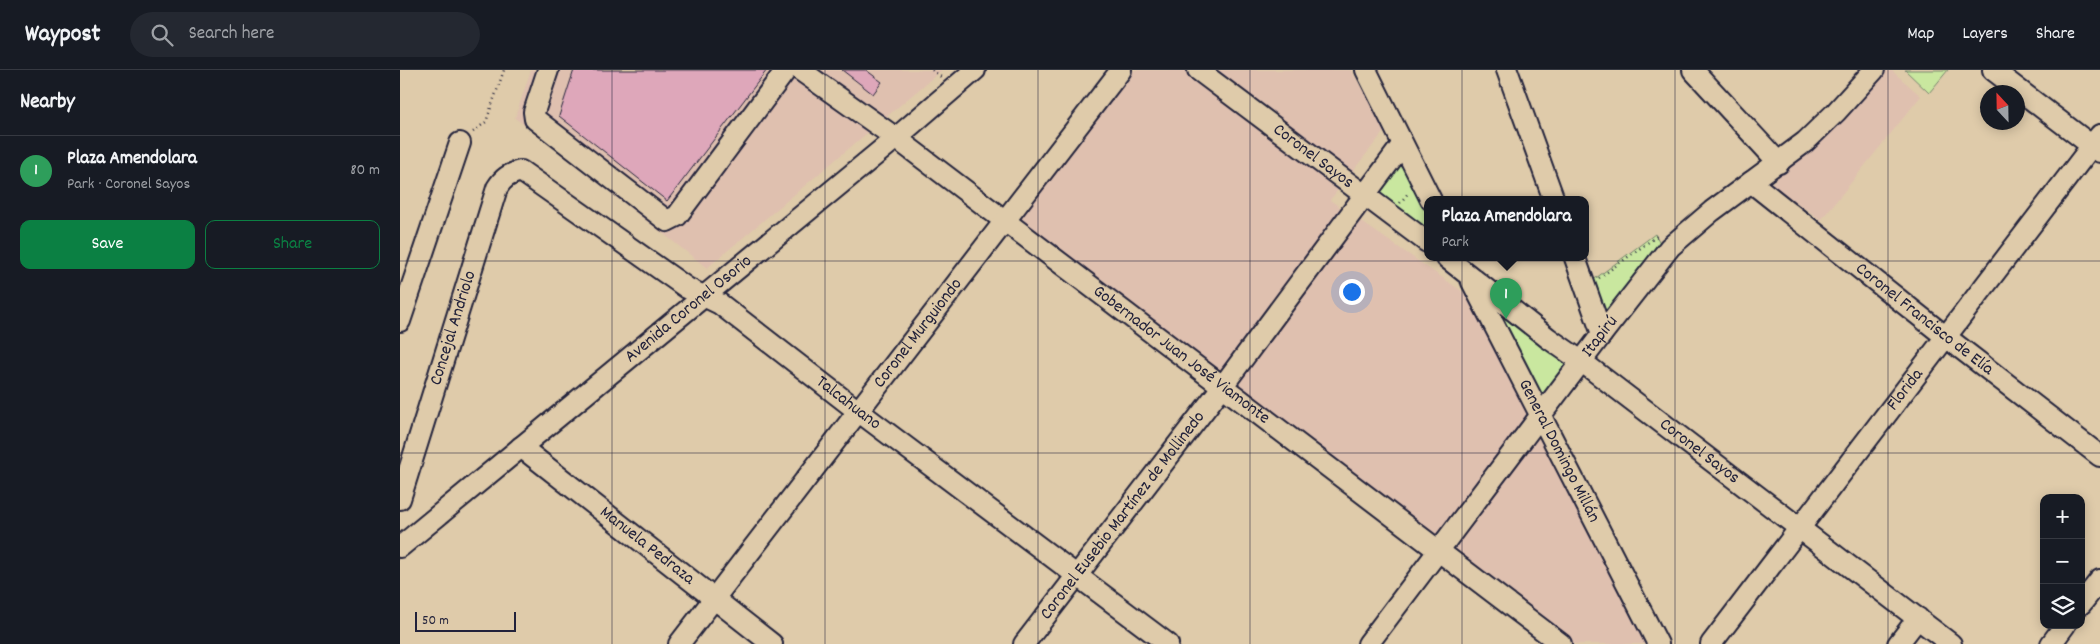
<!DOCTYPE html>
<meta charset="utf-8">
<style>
:root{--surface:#171b24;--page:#242831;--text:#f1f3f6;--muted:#9ea1a6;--line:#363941;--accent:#0b8043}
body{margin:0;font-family:Dekko,sans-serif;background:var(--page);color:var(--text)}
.controls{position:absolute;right:15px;bottom:15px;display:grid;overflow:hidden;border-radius:10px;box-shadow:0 2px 12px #0003}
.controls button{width:45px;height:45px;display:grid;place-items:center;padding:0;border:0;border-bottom:1px solid var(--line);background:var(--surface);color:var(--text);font:25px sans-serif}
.compass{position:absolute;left:1580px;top:15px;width:45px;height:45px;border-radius:50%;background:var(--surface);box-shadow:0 2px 12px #0003;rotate:338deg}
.scale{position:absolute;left:15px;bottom:12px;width:101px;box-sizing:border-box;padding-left:5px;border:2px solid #22223b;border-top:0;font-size:14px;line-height:18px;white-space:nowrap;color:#22223b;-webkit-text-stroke:4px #dfcbaa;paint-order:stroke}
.you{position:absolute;left:951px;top:221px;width:18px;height:18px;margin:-12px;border:4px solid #fff;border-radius:50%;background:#1a73e8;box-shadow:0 0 0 8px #1a73e833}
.badge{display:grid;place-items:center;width:32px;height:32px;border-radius:50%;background:var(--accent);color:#fff;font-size:16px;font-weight:700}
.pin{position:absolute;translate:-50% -41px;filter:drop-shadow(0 1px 2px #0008)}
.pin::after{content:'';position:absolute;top:26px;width:18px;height:15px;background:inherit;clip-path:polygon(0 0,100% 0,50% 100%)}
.popup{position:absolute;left:1024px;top:126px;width:165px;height:65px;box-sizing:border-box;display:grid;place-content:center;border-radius:10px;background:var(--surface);filter:drop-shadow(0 1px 4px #0005);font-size:16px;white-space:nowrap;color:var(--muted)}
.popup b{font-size:19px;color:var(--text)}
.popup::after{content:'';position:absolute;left:50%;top:100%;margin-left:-10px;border:10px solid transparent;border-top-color:var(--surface)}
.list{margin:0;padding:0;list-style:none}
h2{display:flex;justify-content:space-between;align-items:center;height:65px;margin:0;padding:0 20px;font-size:21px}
h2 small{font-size:16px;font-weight:400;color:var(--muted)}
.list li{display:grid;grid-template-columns:32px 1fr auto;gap:15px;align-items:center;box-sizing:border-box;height:70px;padding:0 20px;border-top:1px solid var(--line)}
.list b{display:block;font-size:19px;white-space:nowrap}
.list p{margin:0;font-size:16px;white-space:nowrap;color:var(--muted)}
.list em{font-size:16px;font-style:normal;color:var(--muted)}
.actions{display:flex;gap:10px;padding:15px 20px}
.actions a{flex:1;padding:11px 0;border:1px solid var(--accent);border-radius:10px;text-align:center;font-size:18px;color:var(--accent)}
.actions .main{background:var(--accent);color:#fff}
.icon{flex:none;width:28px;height:28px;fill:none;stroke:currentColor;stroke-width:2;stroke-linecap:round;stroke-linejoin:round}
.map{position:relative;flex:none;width:1700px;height:574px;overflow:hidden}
header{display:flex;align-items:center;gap:30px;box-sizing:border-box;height:70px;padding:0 25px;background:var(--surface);border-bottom:1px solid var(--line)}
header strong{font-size:24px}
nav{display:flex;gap:28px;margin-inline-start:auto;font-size:18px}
.search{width:350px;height:45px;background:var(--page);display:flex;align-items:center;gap:12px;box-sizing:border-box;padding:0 18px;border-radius:28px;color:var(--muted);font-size:19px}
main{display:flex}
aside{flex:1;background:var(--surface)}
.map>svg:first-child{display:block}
</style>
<header>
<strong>Waypost</strong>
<div class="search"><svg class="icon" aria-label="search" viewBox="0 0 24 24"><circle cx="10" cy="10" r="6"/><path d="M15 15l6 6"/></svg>Search here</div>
<nav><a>Map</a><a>Layers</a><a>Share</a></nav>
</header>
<main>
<aside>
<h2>Nearby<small></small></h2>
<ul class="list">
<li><span class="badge" style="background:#2e9e5b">1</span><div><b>Plaza Amendolara</b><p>Park · Coronel Sayos</p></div><em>80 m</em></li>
</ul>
<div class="actions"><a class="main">Save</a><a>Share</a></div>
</aside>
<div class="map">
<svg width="1700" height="574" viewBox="0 0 1700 574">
<rect width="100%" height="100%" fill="#dfcbaa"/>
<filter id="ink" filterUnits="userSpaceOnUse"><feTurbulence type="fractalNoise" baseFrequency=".02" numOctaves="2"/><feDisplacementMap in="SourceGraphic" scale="10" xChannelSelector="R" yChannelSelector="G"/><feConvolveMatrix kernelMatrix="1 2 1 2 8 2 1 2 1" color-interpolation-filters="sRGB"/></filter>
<g filter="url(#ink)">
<g fill="#dfc0af">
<polygon points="131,0 542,0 307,198 115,48"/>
<polygon points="734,0 951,0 986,59 930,130 1066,224 1248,574 1171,574 607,157"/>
<polygon points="1487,0 1491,0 1521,26 1421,150 1371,114"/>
</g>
<g fill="#c9e79f" stroke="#76846d">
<polygon points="1505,0 1548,0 1529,23"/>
<polygon points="1002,75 1027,130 1027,172 966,125"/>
<path d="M1255,164L1263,178L1211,241C1198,240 1196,221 1192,211Z"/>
<polygon points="1060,188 1171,294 1138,330"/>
</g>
<g fill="#dea7ba" stroke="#22223b">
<polygon points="174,0 367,0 267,131 159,46"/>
<polygon points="442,0 466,0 482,12 473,24"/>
</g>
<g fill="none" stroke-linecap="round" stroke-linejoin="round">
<defs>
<g id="minor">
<polyline points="148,0 134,42 135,49 267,151 277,146 386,0"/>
<path id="s1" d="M400,0L496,68L1161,574"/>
<path id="s2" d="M798,0L1027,172"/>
<polyline points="966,0 1031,130"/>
<polyline points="1107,0 1154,130"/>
<polyline points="1293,0 1379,93"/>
<polyline points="1593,0 1700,82"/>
<path id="s3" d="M1351,112L1546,267L1700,386"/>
<path id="s4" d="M1047,188L1148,268L1181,291L1551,574"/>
<polyline points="1175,188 1202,264"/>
<path id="s5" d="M1072,212L1258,574"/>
<polyline points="0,251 60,73"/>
<path id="s6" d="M121,377L372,574"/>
<path id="s7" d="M0,429L97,118C103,108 109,104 121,101L287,218L320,234L458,341L768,574"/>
<path id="s8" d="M0,477L496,68L575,0"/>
<polyline points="1681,534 1700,510"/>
<path id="s9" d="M279,574L721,0"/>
<path id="s10" d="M624,574L822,317L1002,75"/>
<path id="s11" d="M968,574L1202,264L1270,177L1312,141L1405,72L1436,42L1474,0"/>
<path id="s12" d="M1311,574L1700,65"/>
<polyline points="1498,574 1518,548"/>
<polyline points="1651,574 1665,555"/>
</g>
</defs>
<use href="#minor" stroke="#22223b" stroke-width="24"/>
<g stroke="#22223b" stroke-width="2.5" stroke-dasharray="1 4" stroke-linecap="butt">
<polyline points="532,0 541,7"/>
<polyline points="73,62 86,52 104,0"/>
<polyline points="1000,133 1009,122"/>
<polyline points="1199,208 1257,166"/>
</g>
<use href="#minor" stroke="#dfcbaa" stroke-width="20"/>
</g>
</g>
<path fill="none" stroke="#22223b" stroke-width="1" stroke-opacity="0.55" d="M212,0V574M425,0V574M638,0V574M850,0V574M1062,0V574M1275,0V574M1488,0V574M0,191H1700M0,383H1700"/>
<g text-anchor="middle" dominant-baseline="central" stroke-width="4" stroke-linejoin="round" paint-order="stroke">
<g font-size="18" fill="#22223b" stroke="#dfcbaa">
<text stroke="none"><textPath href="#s2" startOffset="144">Coronel Sayos</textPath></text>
<text stroke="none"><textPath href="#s8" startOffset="374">Avenida Coronel Osorio</textPath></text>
<text stroke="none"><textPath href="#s3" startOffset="221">Coronel Francisco de Elía</textPath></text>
<text stroke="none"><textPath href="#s7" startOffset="179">Concejal Andriolo</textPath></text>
<text stroke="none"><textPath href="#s9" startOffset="392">Coronel Murguiondo</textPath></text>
<text stroke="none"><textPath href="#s11" startOffset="385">Itapirú</textPath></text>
<text stroke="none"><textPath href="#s1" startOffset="476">Gobernador Juan José Viamonte</textPath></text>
<text stroke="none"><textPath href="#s12" startOffset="320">Florida</textPath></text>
<text stroke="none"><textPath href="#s7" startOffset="758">Talcahuano</textPath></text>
<text stroke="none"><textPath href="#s5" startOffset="190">General Domingo Millán</textPath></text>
<text stroke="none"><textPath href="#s4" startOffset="318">Coronel Sayos</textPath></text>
<text stroke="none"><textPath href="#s10" startOffset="162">Coronel Eusebio Martínez de Mollinedo</textPath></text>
<text stroke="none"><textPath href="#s6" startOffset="160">Manuela Pedraza</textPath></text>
</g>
</g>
</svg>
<div class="controls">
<button>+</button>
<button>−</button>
<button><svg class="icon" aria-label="layers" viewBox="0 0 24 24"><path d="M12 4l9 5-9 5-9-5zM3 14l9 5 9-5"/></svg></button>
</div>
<svg class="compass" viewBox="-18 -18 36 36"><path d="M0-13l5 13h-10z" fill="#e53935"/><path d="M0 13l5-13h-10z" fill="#9ea1a6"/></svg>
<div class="scale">50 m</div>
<div class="you"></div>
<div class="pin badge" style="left:1106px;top:249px;background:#2e9e5b">1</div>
<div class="popup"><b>Plaza Amendolara</b>Park</div>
</div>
</main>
